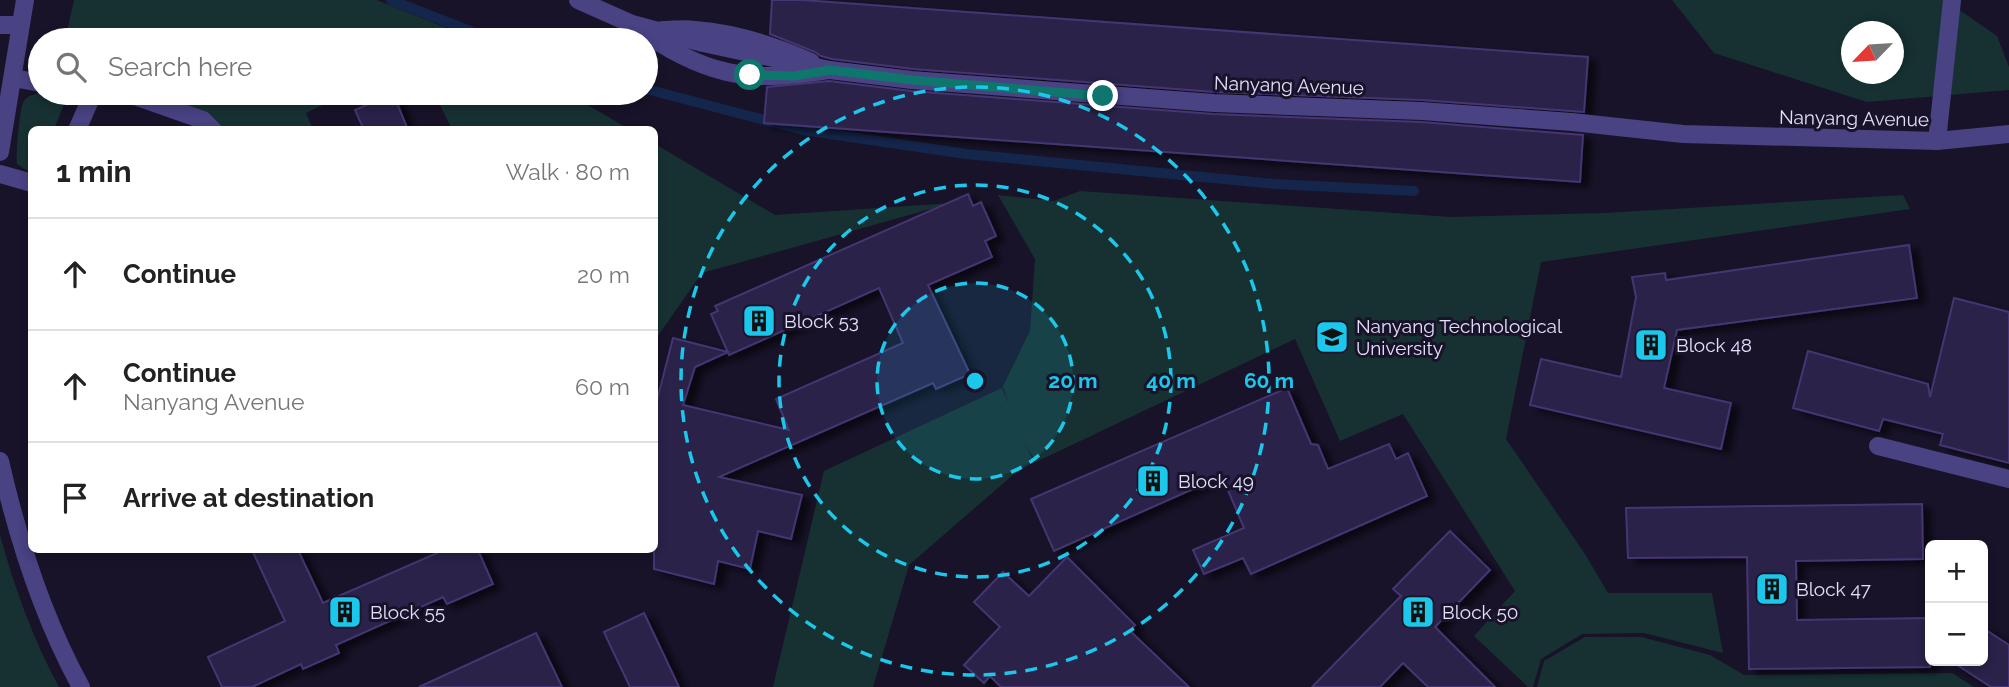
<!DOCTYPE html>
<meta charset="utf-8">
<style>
:root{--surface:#fff;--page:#f6f6f6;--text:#222;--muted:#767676;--line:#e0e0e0}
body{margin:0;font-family:Raleway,sans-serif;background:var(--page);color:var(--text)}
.controls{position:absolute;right:21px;bottom:21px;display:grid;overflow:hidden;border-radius:10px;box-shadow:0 4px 10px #0003}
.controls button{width:63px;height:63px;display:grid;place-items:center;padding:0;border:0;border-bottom:2px solid var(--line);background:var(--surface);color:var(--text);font:35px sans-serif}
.compass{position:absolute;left:1841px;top:21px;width:63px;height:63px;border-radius:50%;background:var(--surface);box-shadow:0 4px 10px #0003;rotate:245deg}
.stop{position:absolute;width:21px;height:21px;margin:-16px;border:5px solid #0f766e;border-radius:50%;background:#fff}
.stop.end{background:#0f766e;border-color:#fff;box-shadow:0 2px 7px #0008}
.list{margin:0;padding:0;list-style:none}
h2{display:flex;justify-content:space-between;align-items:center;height:91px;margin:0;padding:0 28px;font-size:30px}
h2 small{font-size:23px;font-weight:400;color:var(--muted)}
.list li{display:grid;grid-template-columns:46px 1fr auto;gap:21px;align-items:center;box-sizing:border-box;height:112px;padding:0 28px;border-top:2px solid var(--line)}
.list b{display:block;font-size:26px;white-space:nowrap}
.list p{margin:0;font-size:23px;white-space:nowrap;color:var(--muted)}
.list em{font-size:23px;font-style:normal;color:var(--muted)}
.icon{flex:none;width:38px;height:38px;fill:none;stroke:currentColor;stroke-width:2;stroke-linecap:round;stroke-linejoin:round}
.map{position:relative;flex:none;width:2009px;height:687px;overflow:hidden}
.search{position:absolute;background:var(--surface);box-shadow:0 4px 10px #0003;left:28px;top:28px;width:630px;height:77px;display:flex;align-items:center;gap:18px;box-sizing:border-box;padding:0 24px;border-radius:38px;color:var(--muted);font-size:26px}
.panel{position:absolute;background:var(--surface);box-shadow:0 4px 10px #0003;left:28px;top:126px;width:630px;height:427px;border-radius:10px}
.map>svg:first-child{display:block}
</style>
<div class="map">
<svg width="2009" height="687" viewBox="0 0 2009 687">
<defs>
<filter id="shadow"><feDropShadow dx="8" dy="4.5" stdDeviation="3.5" flood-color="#0009"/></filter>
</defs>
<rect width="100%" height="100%" fill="#181329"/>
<g fill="#173132" fill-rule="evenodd">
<polygon points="74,0 377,0 477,40 65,40"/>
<path d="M1672,0H1945L1997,36L2009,67V90L1867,102L1714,53ZM1852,32H1894V74H1852Z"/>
<path d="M38,93L55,94L67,97L54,129L32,130L31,173L17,164C16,153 19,109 24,101C27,96 33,95 38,93Z"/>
<polygon points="142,93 348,93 306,113 313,130 213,129"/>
<polygon points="434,93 567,93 629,129 452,129"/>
<polygon points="655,144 775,215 952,203 702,273 655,340"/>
<polygon points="1080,191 1451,217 1606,213 1903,195 1910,209 1541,262 1506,439 1585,554 1608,593 1712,593 1723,653 1644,633 1582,634 1541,659 1533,687 1528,687 1474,636 1515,591 1403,414 1340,441 1295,339 1036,462 1024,442 1034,462 1014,474 909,565 873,687 773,687 824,471 1002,388 1009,405 1003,386 1030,331 1035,259 998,195 1054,201"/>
<path d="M0,535C14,586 33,640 59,687H0Z"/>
<polygon points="1585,637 1641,637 1710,655 1744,675 1952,673 1974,687 1537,687 1544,661"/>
</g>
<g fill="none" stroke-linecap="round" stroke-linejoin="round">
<g stroke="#14264c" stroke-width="10">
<polyline points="391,0 493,40"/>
<polyline points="646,89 803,130 966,154 1275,184 1414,191"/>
</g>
</g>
<g fill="#2b2148" stroke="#453572" stroke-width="2" filter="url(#shadow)">
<polygon points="772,0 802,0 1588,57 1584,112 1422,100 1215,92 913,69 832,59 821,56 815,52 770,34"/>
<polygon points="829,81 911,91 1213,114 1421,122 1583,135 1580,182 764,123 767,87"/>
<polygon points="387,96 389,100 395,98 408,130 364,130 355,110"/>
<polygon points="968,194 973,206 981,202 996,236 985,241 992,257 928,285 970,374 936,389 933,383 719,477 802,495 791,539 758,531 750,569 718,561 714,584 654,569 654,412 673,338 728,352 695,367 683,405 789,430 776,399 903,343 879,288 729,355 711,314 718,311 715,306"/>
<polygon points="1909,245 1917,298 1677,330 1664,388 1731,403 1721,449 1530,405 1541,359 1621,377 1636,297 1632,277 1665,273 1666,280"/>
<polygon points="1954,298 2009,312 2009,463 1940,445 1943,434 1883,419 1879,431 1793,408 1808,351 1928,384 1930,397"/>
<polygon points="1287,388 1311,444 1318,445 1328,469 1389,444 1396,459 1408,453 1427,496 1251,574 1243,558 1204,574 1193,550 1244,528 1222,476 1054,551 1031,499"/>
<polygon points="1922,504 1923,559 1796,561 1797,620 1930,618 1930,667 1749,669 1747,557 1628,558 1626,508"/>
<polygon points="1450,531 1490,570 1435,627 1495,687 1428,687 1403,663 1380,687 1312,687 1401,596 1393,589"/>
<polygon points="252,550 298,550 323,603 444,550 478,550 493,584 447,604 443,597 336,645 339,653 303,669 301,664 252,687 222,687 208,657 285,621"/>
<polygon points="1067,557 1135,625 1130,631 1189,687 1001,687 990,676 984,683 964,665 1000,627 974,602 1003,572 1029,596"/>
<polygon points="644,613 679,687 630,687 610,645 604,632"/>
<polygon points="1983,628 2009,645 2009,687 1991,687 1951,661 1983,661"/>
<polygon points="536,633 562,687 419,687"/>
</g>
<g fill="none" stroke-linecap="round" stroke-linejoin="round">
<g stroke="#494283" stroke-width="18">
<polyline points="0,25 20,25"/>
<path d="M634,26C705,75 743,84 828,70"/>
<path d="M662,30C673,30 685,28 695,30C735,33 775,46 811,62"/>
<polyline points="14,78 40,83"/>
<polyline points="126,93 203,120 213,130"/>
<polyline points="77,130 91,98 97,93"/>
<polyline points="1937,141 1952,0"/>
<polyline points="0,174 32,183"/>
<polyline points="1878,446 2009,479"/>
</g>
<g stroke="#494283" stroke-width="18">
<polyline points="578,0 632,24 703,43 830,70 912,80 1214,103 1422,111 1572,122 1683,134 1937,141 2009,134"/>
<polyline points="0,152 25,0"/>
<path d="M0,461C18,540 42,616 81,687"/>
</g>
</g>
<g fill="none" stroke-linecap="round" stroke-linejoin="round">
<polyline stroke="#0f766e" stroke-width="9" points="750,75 794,76 830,70 912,80 1103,96"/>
</g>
<circle cx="975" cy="381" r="98" fill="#1bc8eb" fill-opacity=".12"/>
<g fill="none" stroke="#1bc8eb" stroke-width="3.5" stroke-dasharray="12 9">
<circle cx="975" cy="381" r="98"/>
<circle cx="975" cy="381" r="196"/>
<circle cx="975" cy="381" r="294"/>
</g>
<defs>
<symbol id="building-square" viewBox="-11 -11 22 22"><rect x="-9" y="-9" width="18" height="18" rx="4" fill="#1bc8eb" stroke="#181329"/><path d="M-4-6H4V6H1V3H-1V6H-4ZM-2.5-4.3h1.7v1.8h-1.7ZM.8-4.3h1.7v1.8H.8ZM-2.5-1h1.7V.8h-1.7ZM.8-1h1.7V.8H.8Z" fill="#111"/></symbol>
<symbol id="university-square" viewBox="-11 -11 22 22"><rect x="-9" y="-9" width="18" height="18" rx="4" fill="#1bc8eb" stroke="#181329"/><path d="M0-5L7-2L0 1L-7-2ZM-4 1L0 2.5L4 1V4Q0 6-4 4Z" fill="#111"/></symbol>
</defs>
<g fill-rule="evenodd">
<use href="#building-square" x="740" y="302" width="38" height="38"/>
<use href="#university-square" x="1313" y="318" width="38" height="38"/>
<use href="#building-square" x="1632" y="326" width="38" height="38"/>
<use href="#building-square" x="1134" y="462" width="38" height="38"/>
<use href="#building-square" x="1753" y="570" width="38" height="38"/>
<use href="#building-square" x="326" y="593" width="38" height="38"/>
<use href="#building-square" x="1399" y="593" width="38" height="38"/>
</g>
<g text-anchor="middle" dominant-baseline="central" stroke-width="6" stroke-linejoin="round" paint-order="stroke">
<g font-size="19" fill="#e3defc" stroke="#181329">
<text transform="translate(1289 85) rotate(2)">Nanyang Avenue</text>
<text transform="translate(1854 118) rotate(1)">Nanyang Avenue</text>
</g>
<g font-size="19" fill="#e3defc" stroke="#181329" text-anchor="start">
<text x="784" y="321">Block 53</text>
<text x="1356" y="326">Nanyang Technological<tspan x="1356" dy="22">University</tspan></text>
<text x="1676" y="345">Block 48</text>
<text x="1178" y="481">Block 49</text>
<text x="1796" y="589">Block 47</text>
<text x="370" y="612">Block 55</text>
<text x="1442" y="612">Block 50</text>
</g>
</g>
<circle cx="975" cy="381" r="10" fill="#1bc8eb" stroke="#181329" stroke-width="3.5"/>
<g font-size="21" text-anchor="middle" font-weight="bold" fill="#1bc8eb" stroke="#181329" stroke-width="6" stroke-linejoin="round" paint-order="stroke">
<text x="1073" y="388">20 m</text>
<text x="1171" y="388">40 m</text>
<text x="1269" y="388">60 m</text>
</g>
</svg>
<div class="controls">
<button>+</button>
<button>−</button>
</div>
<svg class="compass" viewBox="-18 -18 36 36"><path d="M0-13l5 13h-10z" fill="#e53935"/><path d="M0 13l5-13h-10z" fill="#767676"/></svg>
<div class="stop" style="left:750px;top:75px"></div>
<div class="stop end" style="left:1103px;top:96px"></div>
<div class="search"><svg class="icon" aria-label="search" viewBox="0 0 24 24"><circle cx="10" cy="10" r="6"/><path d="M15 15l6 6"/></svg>Search here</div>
<section class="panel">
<h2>1 min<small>Walk · 80 m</small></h2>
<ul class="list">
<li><svg class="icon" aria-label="ahead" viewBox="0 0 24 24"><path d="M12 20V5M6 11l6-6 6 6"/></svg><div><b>Continue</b></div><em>20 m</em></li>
<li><svg class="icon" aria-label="ahead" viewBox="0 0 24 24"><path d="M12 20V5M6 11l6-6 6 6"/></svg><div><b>Continue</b><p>Nanyang Avenue</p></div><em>60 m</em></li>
<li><svg class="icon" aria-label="arrive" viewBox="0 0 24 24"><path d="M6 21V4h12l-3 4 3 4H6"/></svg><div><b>Arrive at destination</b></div></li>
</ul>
</section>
</div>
